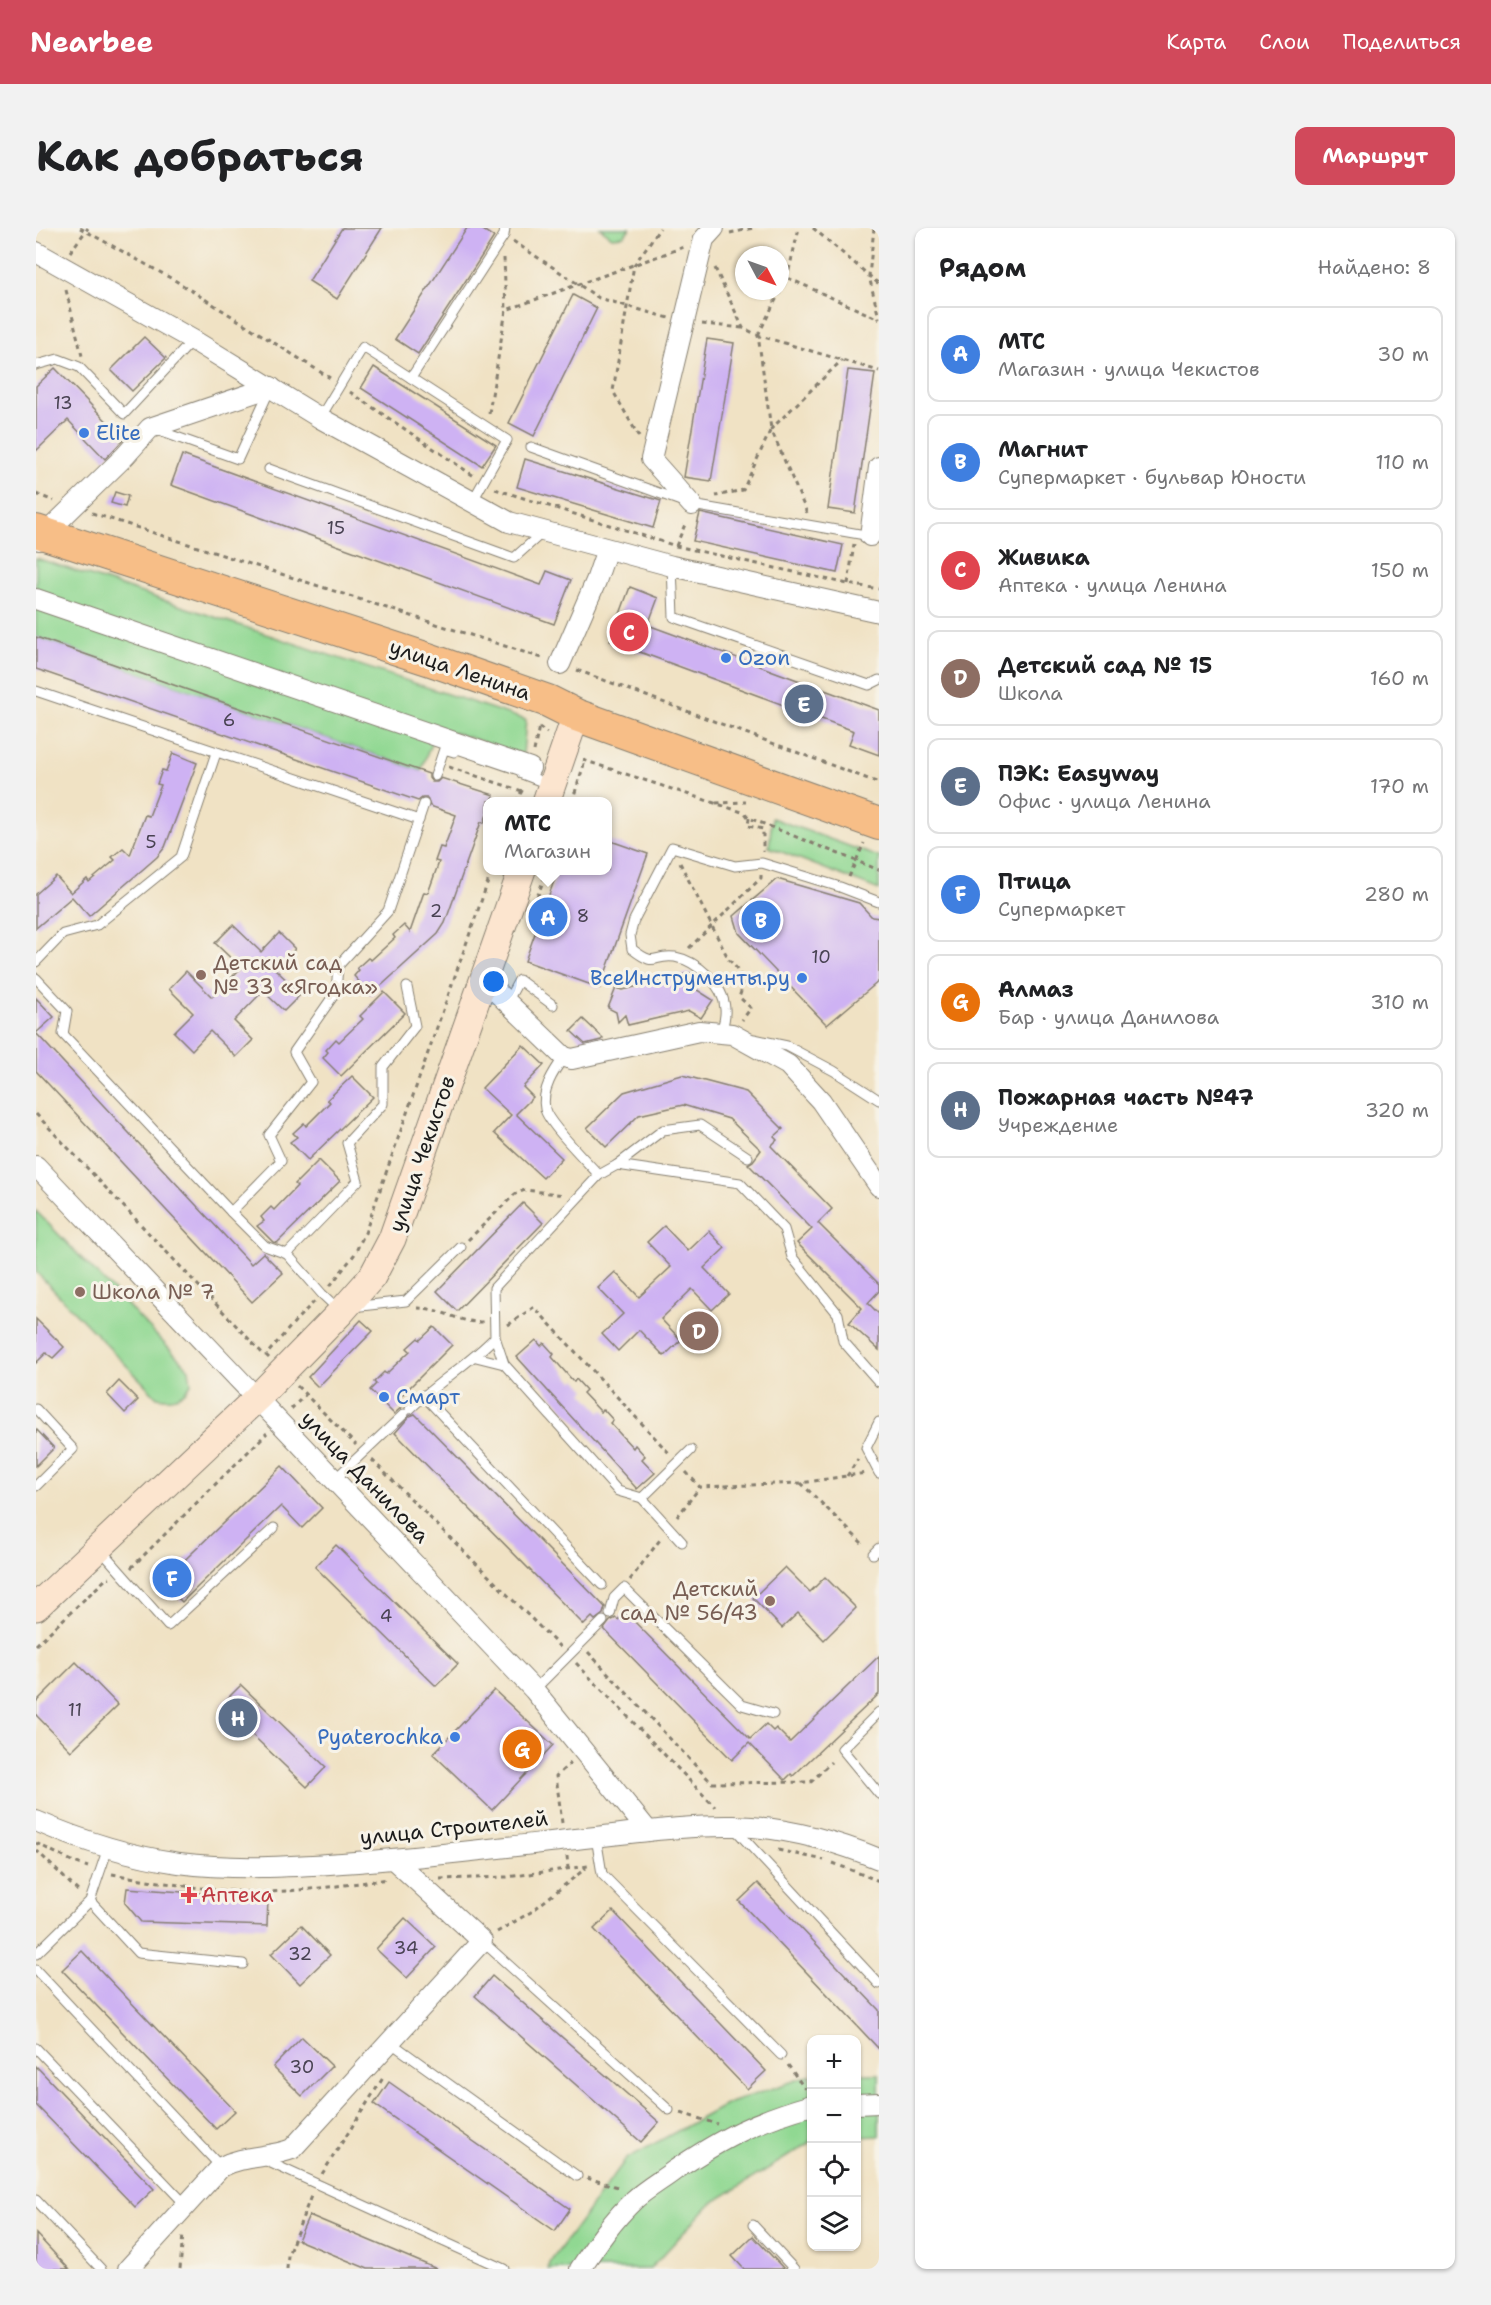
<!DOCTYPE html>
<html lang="ru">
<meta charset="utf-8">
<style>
:root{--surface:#fff;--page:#f2f2f2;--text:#202124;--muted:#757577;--line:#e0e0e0;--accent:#d1495b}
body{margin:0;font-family:"Shantell Sans",sans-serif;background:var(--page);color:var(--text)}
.controls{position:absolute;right:18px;bottom:18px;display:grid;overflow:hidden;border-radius:12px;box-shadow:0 2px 4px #0004}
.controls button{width:54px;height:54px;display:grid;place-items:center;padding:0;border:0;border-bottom:2px solid var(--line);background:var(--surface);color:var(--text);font:30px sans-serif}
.compass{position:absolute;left:699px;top:18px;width:54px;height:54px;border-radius:50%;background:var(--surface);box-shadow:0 2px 4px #0004;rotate:131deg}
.you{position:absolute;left:458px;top:754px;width:21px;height:21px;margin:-15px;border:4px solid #fff;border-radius:50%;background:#1a73e8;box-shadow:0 0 0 9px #1a73e833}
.badge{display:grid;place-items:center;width:39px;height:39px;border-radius:50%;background:var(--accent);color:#fff;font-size:20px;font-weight:700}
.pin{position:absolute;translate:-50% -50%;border:3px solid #fff;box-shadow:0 2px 6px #0006}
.popup{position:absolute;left:447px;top:569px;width:129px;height:78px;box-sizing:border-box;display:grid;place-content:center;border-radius:12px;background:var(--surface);filter:drop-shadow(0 2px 4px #0005);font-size:20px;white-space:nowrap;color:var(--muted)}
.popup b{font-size:22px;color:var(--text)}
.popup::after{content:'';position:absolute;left:50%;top:100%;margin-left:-12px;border:12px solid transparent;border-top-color:var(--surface)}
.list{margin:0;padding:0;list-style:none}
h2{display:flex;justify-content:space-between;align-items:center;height:78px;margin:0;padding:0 24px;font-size:26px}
h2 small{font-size:20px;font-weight:400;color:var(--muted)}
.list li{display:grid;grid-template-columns:39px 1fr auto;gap:18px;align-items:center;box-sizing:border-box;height:96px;margin:0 12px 12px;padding:0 12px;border:2px solid var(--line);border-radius:12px}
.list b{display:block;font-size:22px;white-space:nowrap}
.list p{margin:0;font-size:20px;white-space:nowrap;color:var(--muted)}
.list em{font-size:20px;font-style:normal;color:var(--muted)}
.icon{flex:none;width:33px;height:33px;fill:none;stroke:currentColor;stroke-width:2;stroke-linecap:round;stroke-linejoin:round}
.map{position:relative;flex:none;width:843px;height:2041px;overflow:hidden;border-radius:12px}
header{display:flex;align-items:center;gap:36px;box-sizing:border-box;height:84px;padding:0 30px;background:var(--accent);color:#fff}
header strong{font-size:28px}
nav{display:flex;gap:33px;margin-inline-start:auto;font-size:21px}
.intro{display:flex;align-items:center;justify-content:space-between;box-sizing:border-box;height:144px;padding:0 36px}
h1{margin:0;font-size:42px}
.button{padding:15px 27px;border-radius:12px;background:var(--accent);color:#fff;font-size:21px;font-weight:700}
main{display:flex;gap:36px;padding:0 36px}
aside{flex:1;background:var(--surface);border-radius:12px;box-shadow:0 2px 4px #0004}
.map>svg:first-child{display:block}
</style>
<header>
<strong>Nearbee</strong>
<nav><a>Карта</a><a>Слои</a><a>Поделиться</a></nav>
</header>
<div class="intro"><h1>Как добраться</h1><a class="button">Маршрут</a></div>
<main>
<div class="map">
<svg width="843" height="2041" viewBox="0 0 843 2041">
<rect width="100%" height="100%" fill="#f7f3e8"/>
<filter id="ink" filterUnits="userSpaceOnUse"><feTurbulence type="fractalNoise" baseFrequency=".0167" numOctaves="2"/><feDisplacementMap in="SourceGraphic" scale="12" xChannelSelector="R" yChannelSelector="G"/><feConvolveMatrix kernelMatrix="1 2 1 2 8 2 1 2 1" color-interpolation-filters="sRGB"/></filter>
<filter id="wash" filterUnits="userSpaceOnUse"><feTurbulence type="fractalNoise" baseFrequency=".008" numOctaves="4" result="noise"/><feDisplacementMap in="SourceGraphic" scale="24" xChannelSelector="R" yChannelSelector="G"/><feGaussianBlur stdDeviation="1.35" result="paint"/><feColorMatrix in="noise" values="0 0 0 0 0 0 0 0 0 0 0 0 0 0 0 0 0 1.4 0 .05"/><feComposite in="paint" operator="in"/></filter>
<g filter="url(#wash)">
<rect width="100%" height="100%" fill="#f0e2c4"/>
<g fill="#90d892" stroke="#567a57" stroke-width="1.5">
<polygon points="564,0 594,0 588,8 576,9"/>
<polygon points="0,330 490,492 487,527 401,499 385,543 0,409"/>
<polygon points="736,590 843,629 843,662 733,619"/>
<path d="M0,983L153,1141L155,1156C146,1170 137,1172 121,1169L0,1044Z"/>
<polygon points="820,1846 843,1846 843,1908 821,1909"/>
<polygon points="775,1847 775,1914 673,1977 614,2041 512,2041 515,2033 590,1931 691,1876"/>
</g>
<g id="blocks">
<g fill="#ceb2f3">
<polygon points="306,0 346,0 301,71 273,53"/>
<polygon points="431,0 444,0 458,9 382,126 359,111"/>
<polygon points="537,67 561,80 498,208 473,195"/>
<polygon points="108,109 130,130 96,163 75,142"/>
<polygon points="671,111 698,115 675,253 648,249"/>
<polygon points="338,139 460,217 446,238 325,160"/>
<polygon points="19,140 88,211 69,231 32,192 0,223 0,158"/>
<polygon points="812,142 839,145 819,285 792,281"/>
<polygon points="146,227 505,357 511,343 535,352 518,396 135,257"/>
<polygon points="489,231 625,273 617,300 481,259"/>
<polygon points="79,264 92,268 89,279 75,275"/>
<polygon points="664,285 807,317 801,345 657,313"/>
<polygon points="594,359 622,370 612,397 843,482 843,527 813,516 818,503 574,413"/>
<polygon points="0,409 393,546 393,550 396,554 401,554 405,550 458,567 456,573 452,573 452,584 448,595 445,594 409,695 402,706 335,767 318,748 323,742 321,740 332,730 335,732 359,710 357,707 368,697 374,704 388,664 392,665 403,634 399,633 404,619 408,620 420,587 394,578 391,570 386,570 382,573 0,441"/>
<polygon points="137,525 161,535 129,619 121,629 53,688 36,669 0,700 0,666 20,648 35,665 51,651 53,654 79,632 76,629 87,620 94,627 109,587 113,588 125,557 121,556 126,542 130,543"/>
<polygon points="572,612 612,626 564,760 489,733 522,642 572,642"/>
<polygon points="741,651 823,675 836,689 843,690 843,753 791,797 703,705 698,688"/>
<polygon points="197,697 225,724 243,705 259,721 239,741 265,766 248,783 227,763 198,793 217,812 200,829 174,803 156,822 138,804 157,785 133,761 150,743 176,769 205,740 179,715"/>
<polygon points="654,745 658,760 677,772 665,790 653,783 592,797 589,787 582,794 580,784 572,780 580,760 587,762"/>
<polygon points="348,764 369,785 305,848 287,830 292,824 290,822 300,811 303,814 327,791 324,788"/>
<polygon points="0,770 18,789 0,805 215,1036 227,1025 247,1045 216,1074 0,843"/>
<polygon points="547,791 567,810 565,812 549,816 535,803"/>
<polygon points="487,817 508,837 487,859 497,869 480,886 526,930 507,950 458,905 475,887 446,860"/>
<polygon points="646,847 710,864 747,901 738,909 741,912 735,918 796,981 782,995 843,1056 843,1063 832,1075 843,1086 843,1122 813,1095 826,1080 761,1015 776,1001 712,936 717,933 725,922 693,891 647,877 603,887 570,919 551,900 588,864"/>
<polygon points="316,848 337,869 272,932 254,914 261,909 257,905 268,895 270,898 294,874 291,872"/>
<polygon points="283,932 304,953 241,1015 237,1014 221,998 228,993 225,989 235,979 238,982 261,958 259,956"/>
<polygon points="487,975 507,995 421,1083 401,1063"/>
<polygon points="628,998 652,1023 673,1003 689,1020 668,1040 693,1066 676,1082 656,1061 625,1091 645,1112 628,1128 603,1102 582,1123 566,1106 587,1086 562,1060 579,1044 603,1069 635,1039 611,1014"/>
<polygon points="0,1091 28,1119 17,1130 10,1125 0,1135"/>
<polygon points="325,1092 337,1103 282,1159 272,1149"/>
<polygon points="398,1099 416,1117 363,1170 369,1176 358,1186 334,1162 340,1156 338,1154 348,1144 350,1146 374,1123 371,1120 382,1110 384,1112"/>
<polygon points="500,1112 505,1118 508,1115 518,1126 516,1129 538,1154 540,1151 550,1162 547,1165 565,1184 567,1181 577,1192 574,1195 597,1220 599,1217 609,1228 606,1231 619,1245 601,1261 481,1129"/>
<polygon points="83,1153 102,1172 89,1185 71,1166"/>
<polygon points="379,1186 569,1379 567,1386 559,1392 556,1389 548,1397 359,1205 374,1188"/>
<polygon points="0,1201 18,1220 0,1238"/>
<polygon points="246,1238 286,1280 266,1300 245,1278 146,1374 126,1354"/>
<polygon points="300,1317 422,1436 400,1458 279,1339"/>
<polygon points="749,1339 774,1364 789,1349 820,1380 788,1412 762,1385 746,1400 717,1370"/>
<polygon points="589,1384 714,1511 730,1496 737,1503 740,1500 754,1514 843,1428 843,1466 757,1548 755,1546 749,1552 713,1515 696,1532 568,1401 574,1393 580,1390 582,1392"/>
<polygon points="40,1434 82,1477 35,1523 0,1487 0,1474"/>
<polygon points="205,1457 290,1539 271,1559 185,1477"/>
<polygon points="458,1462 517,1517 456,1582 397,1526"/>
<polygon points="722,1655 843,1782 843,1821 703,1673"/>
<polygon points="91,1660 232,1670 231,1698 105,1694 89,1675"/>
<polygon points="577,1683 730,1843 711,1861 558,1701"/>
<polygon points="369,1690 400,1719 371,1750 340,1721"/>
<polygon points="265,1697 294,1727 264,1756 235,1726"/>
<polygon points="46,1723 199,1883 180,1901 26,1742"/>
<polygon points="456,1748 623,1894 605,1914 439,1768"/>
<polygon points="266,1809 296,1838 266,1868 237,1839"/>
<polygon points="0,1838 118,1961 99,1979 0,1877"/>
<polygon points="353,1854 534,1981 519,2003 338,1876"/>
<polygon points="273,1987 401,2041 332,2041 262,2012"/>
<polygon points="0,2006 33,2041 0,2041"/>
<polygon points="717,2008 748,2041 708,2041 696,2028"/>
</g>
</g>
</g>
<g filter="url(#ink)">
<use href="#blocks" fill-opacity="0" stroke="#867f70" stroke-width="1.5"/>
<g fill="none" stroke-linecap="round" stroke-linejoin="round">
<defs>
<g id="lane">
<polyline points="0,137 22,131 43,139 88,186 157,112"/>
<polyline points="375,150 471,212 436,274"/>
<polyline points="284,190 327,119 375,150 468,7 469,0"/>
<polyline points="118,201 202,231 234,161"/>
<polyline points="495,219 656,277 835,308"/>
<polyline points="233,241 478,330 507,304"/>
<polyline points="636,338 638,389 833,457 843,452"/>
<polyline points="0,463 383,592"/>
<polyline points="486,546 515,557"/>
<polyline points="399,548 408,521 418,524"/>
<polyline points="0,734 27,706 61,697 145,629 180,525"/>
<polyline points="0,750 31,783 27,806 195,984"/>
<polyline points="471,774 483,752 517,777"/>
<path d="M685,805C687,798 690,789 689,781C688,757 661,733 639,729C615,726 622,741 596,721L594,707L598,692L636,619L699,638L726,635L804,659L843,674"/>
<polyline points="718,811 751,818 798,843 843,872"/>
<path d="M528,829C518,843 505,862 509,881C511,894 552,935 563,947"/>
<polyline points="581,937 704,955 748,1001 756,1029 802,1086 807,1113 843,1154"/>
<polyline points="251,1026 229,1018 195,984 245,933 233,907 275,854 258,824 300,764 302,738 352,683 388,576"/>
<polyline points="318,1077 325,1078 370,1073 425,1019"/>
<polyline points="303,1082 286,1066 251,1026 322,953 311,915 347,876 347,839 379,798 371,759"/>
<polyline points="459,1109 468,1136 582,1263 606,1270 655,1222"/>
<polyline points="440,1129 468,1136"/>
<polyline points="387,1167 566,1357"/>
<polyline points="0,1181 37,1221 0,1258"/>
<path d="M374,1181C401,1154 432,1137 459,1109L458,1060L563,947L581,937L627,902L664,897L712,929"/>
<polyline points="843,1194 830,1220 843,1245"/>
<polyline points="299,1251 368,1186"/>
<polyline points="606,1270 646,1314"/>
<polyline points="64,1321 132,1398 238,1300"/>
<polyline points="837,1326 843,1320"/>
<polyline points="574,1386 578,1370 588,1360 706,1477 737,1486"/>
<polyline points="498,1462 567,1393"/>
<polyline points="843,1484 806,1521 843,1566"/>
<polyline points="698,1600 843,1756"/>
<polyline points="560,1609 566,1646 745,1827"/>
<polyline points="54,1673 102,1725 207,1736"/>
<polyline points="446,1713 633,1882"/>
<polyline points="0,1726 54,1673 72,1620"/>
<polyline points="0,1742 185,1939"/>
<polyline points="354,1814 541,1948"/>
<polyline points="0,1820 150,1977"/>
<polyline points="226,1931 468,2041"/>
<polyline points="0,1972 65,2041"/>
<polyline points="717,1997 758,2041"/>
</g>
<g id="street">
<polyline points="0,24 157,112 284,190 473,294 636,338 843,384"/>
<polyline points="656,277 615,231 668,11 678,0"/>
<polyline points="834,308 843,239"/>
<polyline points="3,312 89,228 114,200 235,159"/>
<polyline points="0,371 494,540"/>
<polyline points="524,436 560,353 571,321"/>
<polyline points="447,751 528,829 536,831 663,803 696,806 752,837 785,873 843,958"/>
<polyline points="0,938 498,1462 612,1603"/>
<path d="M0,1593C46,1613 94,1628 143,1635C198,1642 251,1639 306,1635C384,1630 462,1620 540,1611C591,1606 647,1597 698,1598C748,1599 797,1612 843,1631"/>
<polyline points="820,1876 843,1875"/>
<path d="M92,2041L185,1939C208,1927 233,1930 256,1921L446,1713L357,1631"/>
<path d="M544,2041C560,2017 577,1992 598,1972C610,1961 626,1952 639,1942C687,1910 719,1893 776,1877"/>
</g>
<g id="secondary">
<polyline points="510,574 540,487"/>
<polyline points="0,1379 221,1170 305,1084 336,1049 356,1011 486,642"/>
</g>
<polyline id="primary" points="0,303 395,432 512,473 540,487 843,596"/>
</defs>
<use href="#lane" stroke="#867f70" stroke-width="11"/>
<use href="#street" stroke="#867f70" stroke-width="22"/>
<use href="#secondary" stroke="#867f70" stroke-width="29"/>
<use href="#primary" stroke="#867f70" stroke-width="34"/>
<g stroke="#867f70" stroke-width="3" stroke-dasharray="4.5 4.5" stroke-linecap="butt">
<polyline points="44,0 140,53 294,150"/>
<polyline points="777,0 843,56"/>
<polyline points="838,0 833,48 843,90"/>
<polyline points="694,5 718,0"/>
<polyline points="477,13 563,70 633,90"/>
<polyline points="34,24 52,0"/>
<polyline points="468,30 470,82"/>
<polyline points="679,40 707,100 722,107 735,201 707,262 680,268"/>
<polyline points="752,50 843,91"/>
<polyline points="30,62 46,128"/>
<polyline points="666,96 707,100"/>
<polyline points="721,107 843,143"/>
<polyline points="722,107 751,50 763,0"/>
<polyline points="314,164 438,248"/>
<polyline points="453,185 470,82 648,19"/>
<polyline points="603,209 577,163 598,37 624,0"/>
<polyline points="459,261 640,318 812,356 843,361"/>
<polyline points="0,266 18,273"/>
<polyline points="56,285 509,431"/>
<polyline points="771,285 735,201 806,132"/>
<polyline points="640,318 650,294"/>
<polyline points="812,356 818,316"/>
<polyline points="541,442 843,555"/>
<polyline points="503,499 511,505"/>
<polyline points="498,523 503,498"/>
<polyline points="547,532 709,585 713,590 843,642"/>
<polyline points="413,539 486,563"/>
<polyline points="480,574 488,559"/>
<polyline points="536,574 549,533"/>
<polyline points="680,575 710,574"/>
<polyline points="713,590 712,598 727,601 727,624"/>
<path d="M644,635L693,732C704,742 710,754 703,769L715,780L706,792"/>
<polyline points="813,649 828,615"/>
<polyline points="495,686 511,642"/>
<polyline points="653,720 725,650 725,646"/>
<polyline points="0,886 229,1128"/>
<polyline points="432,1012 479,966 489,962 529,967"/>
<polyline points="294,1058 318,1027 329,1005 456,642"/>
<path d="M381,1080C407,1080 421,1095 447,1094"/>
<polyline points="472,1097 498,1079 633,1225"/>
<polyline points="233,1130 230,1127 262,1090 279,1073"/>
<polyline points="261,1158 320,1217"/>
<polyline points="255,1181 269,1167"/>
<polyline points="336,1232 525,1420"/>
<polyline points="650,1244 664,1259 765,1255 830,1245"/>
<polyline points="811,1248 822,1231"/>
<polyline points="765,1255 828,1317"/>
<polyline points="641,1289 664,1259"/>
<polyline points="95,1340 231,1205"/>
<polyline points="594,1352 626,1309"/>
<polyline points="0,1417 70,1351 74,1350"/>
<polyline points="552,1424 676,1555 775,1554 795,1534"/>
<polyline points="540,1435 679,1579"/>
<polyline points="526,1595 520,1548 536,1534"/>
<polyline points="0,1615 38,1634 52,1639"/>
<polyline points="0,1622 44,1665"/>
<polyline points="742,1622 788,1632"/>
<polyline points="531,1628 532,1641"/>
<polyline points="797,1635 843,1653"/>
<path d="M76,1646C123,1654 171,1663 219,1664C264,1664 308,1657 353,1651"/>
<polyline points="404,1651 471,1649 552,1638"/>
<polyline points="461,1704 495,1684 550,1640"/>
<polyline points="752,1837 769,1861"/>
<polyline points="645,1885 681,1896"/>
<polyline points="286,1946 347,1850"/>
<polyline points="551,1950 585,1960"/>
<polyline points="144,2041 147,2006"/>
<polyline points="251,2041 252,2027 275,1968"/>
</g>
<use href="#lane" stroke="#fff" stroke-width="9"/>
<use href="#street" stroke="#fff" stroke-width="20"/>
<use href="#secondary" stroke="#fce5cf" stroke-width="27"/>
<use href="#primary" stroke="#f7be87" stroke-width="32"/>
</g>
</g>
<g fill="#3f7fe0" stroke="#f7f3e8" stroke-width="2">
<circle cx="48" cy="205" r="6"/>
<circle cx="690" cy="430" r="6"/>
<circle cx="766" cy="750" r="6"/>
<circle cx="348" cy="1169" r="6"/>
<circle cx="419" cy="1509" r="6"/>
</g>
<g fill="#8d6e63" stroke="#f7f3e8" stroke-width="2">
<circle cx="165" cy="747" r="6"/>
<circle cx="44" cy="1064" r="6"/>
<circle cx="734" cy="1373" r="6"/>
</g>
<path fill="#e0444e" stroke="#f7f3e8" stroke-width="2" d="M150 1658h6v6h6v6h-6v6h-6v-6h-6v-6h6z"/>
<g text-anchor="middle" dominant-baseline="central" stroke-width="6" stroke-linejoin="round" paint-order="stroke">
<g font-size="18" fill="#484252">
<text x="27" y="175">13</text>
<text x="300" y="300">15</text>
<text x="193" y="492">6</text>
<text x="115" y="614">5</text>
<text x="400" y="683">2</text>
<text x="547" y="688">8</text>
<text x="785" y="729">10</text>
<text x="350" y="1388">4</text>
<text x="39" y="1482">11</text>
<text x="370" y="1720">34</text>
<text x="264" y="1726">32</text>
<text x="266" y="1839">30</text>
</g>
<g font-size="21" fill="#366cbe" stroke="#f7f3e8" text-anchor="start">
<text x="60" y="205">Elite</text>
<text x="702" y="430">Ozon</text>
<text x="754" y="750" text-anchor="end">ВсеИнструменты.ру</text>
<text x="360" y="1169">Смарт</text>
<text x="407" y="1509" text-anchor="end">Pyaterochka</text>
</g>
<g font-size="21" fill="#1c1c1c" stroke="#f7f3e8">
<text transform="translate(424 442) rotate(19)">улица Ленина</text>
<text transform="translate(386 926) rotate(-71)">улица Чекистов</text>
<text transform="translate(329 1249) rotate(46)">улица Данилова</text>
<text transform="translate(418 1600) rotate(-6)">улица Строителей</text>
</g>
<g font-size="21" fill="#785e54" stroke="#f7f3e8" text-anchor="start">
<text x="177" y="735">Детский сад<tspan x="177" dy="24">№ 33 «Ягодка»</tspan></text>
<text x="56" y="1064">Школа № 7</text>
<text x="722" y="1361" text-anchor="end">Детский<tspan x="722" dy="24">сад № 56/43</tspan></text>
</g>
<g font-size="21" fill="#be3a42" stroke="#f7f3e8" text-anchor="start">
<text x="165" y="1667">Аптека</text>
</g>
</g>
</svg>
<div class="controls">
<button>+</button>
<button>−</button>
<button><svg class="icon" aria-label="locate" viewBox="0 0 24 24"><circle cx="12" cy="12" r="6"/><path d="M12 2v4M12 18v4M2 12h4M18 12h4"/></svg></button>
<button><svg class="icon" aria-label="layers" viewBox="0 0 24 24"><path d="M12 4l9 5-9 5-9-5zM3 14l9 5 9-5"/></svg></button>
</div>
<svg class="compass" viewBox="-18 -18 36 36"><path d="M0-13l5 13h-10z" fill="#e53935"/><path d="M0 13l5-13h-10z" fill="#757577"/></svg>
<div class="you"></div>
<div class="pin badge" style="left:512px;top:689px;background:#3f7fe0">A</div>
<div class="popup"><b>МТС</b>Магазин</div>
<div class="pin badge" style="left:725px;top:692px;background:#3f7fe0">B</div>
<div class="pin badge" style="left:593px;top:404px;background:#e0444e">C</div>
<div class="pin badge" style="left:663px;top:1103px;background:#8d6e63">D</div>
<div class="pin badge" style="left:768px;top:476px;background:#5c6f8a">E</div>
<div class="pin badge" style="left:136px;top:1350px;background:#3f7fe0">F</div>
<div class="pin badge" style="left:486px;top:1521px;background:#e8710a">G</div>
<div class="pin badge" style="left:202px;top:1490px;background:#5c6f8a">H</div>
</div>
<aside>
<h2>Рядом<small>Найдено: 8</small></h2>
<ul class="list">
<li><span class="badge" style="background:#3f7fe0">A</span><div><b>МТС</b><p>Магазин · улица Чекистов</p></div><em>30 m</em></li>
<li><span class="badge" style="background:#3f7fe0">B</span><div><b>Магнит</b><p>Супермаркет · бульвар Юности</p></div><em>110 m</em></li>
<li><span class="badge" style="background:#e0444e">C</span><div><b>Живика</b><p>Аптека · улица Ленина</p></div><em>150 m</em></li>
<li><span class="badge" style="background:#8d6e63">D</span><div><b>Детский сад № 15</b><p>Школа</p></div><em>160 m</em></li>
<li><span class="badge" style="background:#5c6f8a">E</span><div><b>ПЭК: Easyway</b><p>Офис · улица Ленина</p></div><em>170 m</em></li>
<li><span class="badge" style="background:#3f7fe0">F</span><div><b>Птица</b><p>Супермаркет</p></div><em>280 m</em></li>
<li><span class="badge" style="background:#e8710a">G</span><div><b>Алмаз</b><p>Бар · улица Данилова</p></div><em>310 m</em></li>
<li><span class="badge" style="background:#5c6f8a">H</span><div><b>Пожарная часть №47</b><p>Учреждение</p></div><em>320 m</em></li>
</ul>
</aside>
</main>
